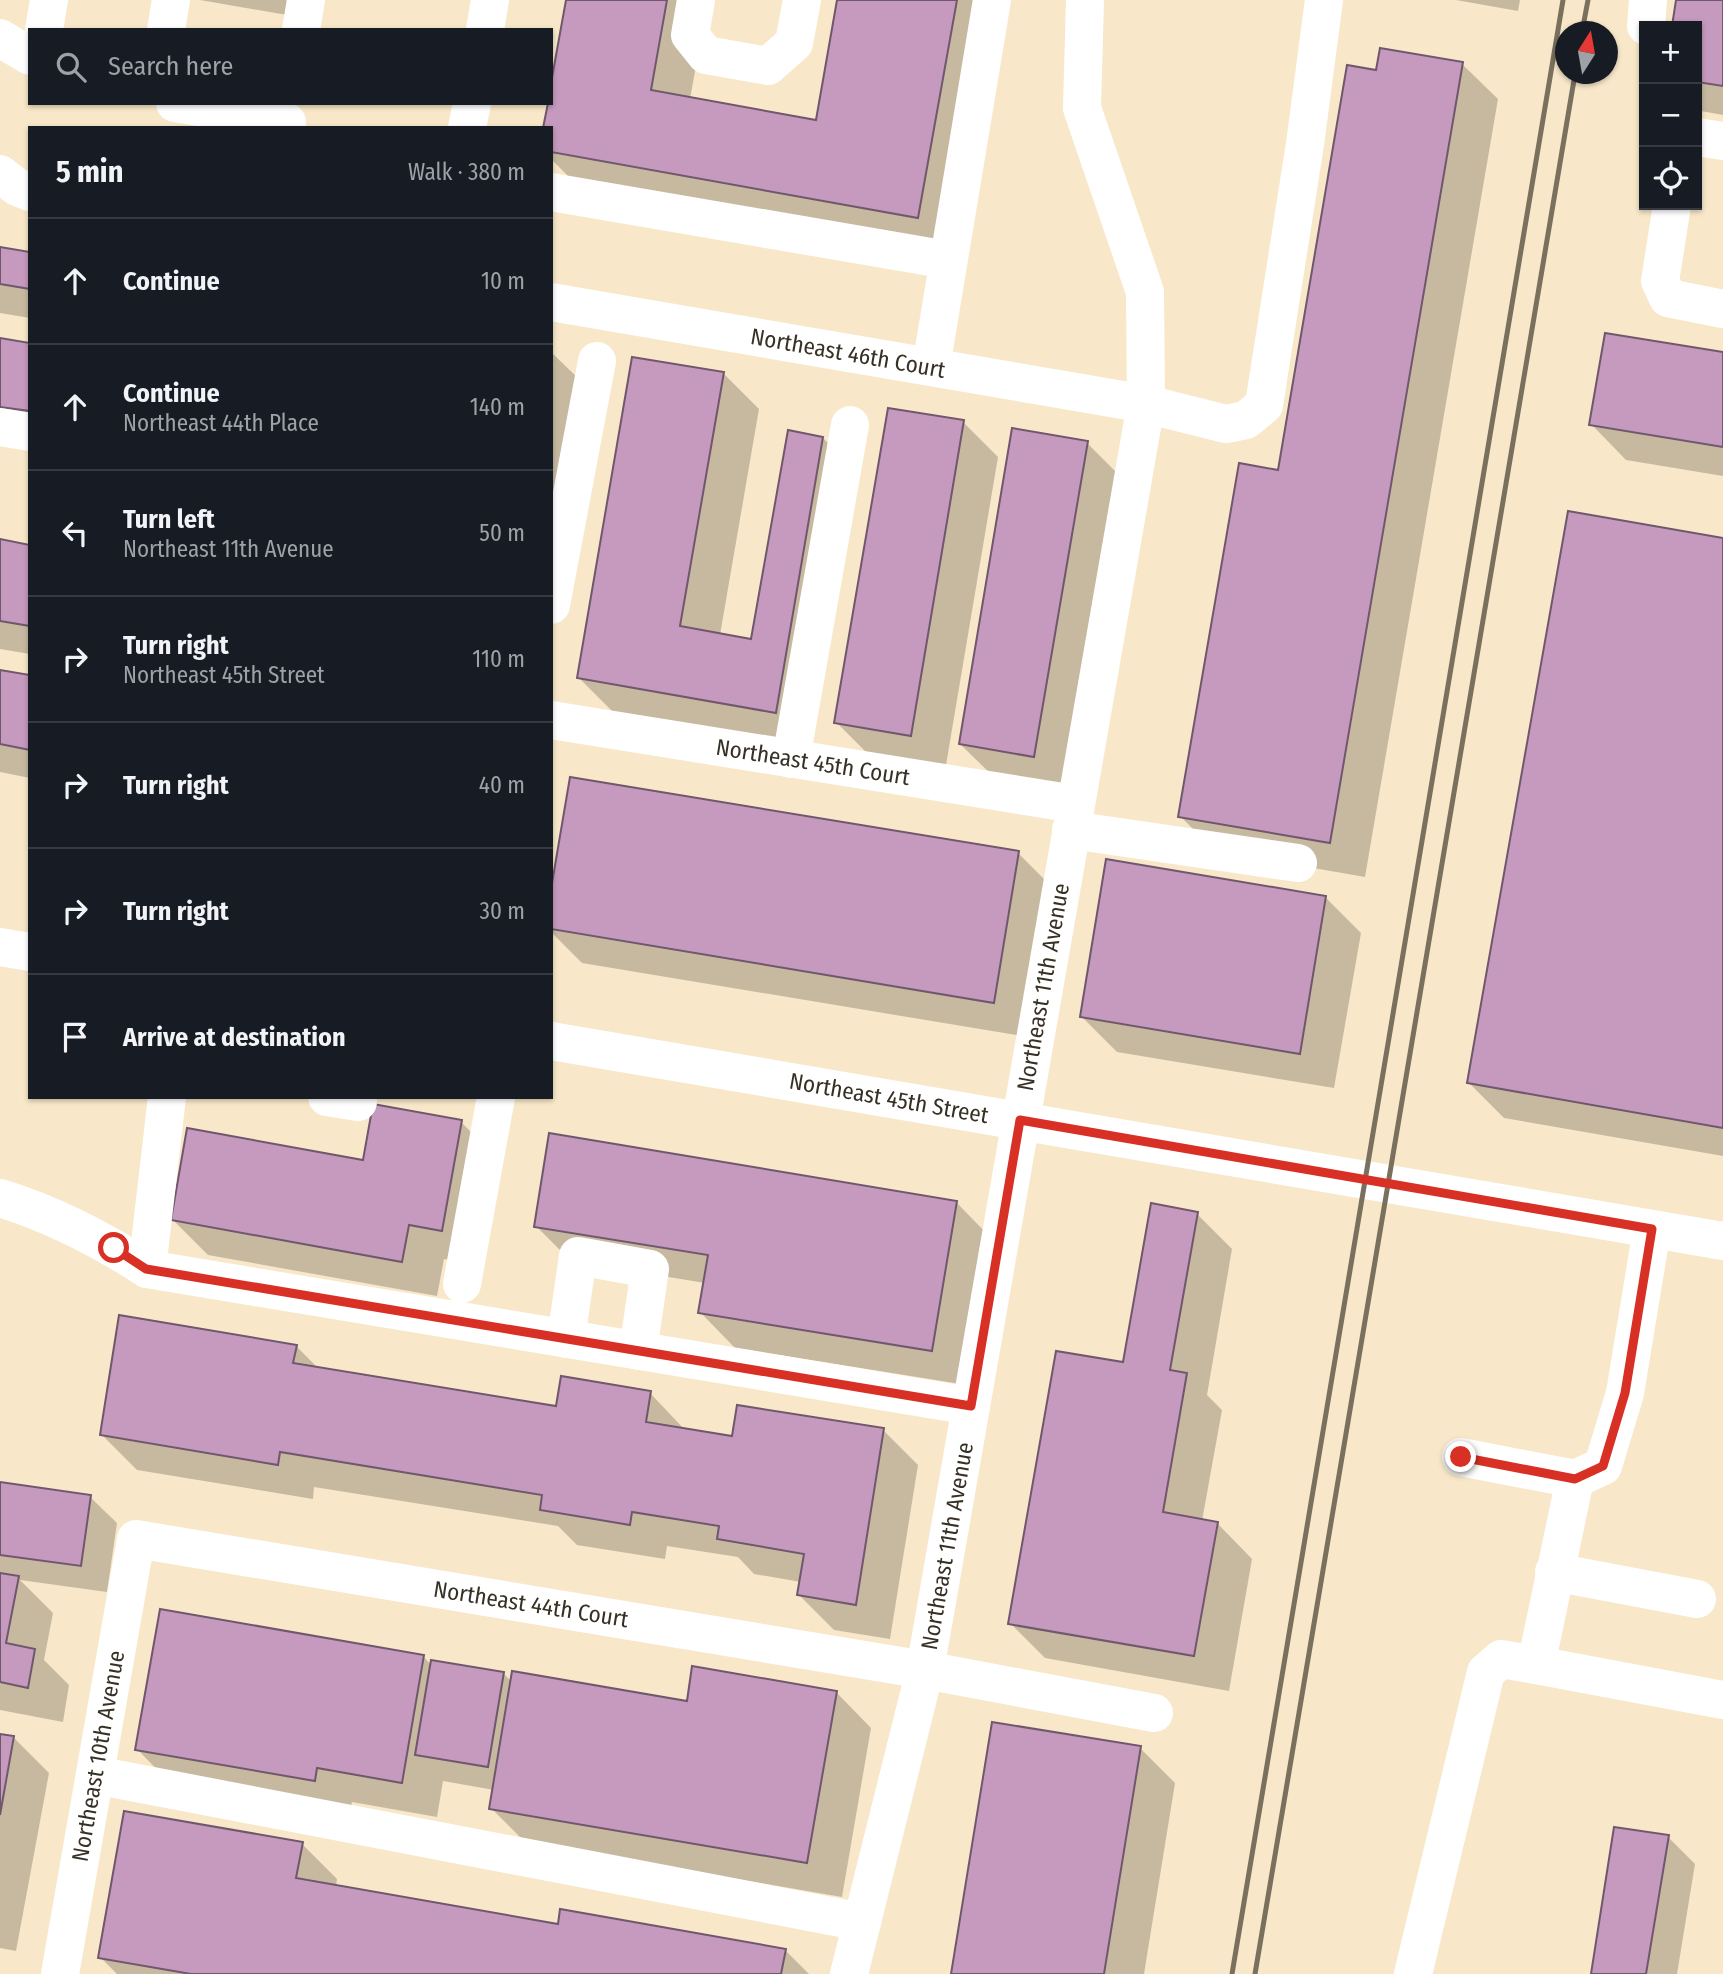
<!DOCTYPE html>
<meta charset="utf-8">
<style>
:root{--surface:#171b24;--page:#20242c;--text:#f1f3f6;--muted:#9ea1a6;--line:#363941}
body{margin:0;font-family:"Fira Sans Condensed",sans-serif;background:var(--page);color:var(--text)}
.controls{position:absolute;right:21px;top:21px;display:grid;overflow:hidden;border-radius:0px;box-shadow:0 2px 5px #0004}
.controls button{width:63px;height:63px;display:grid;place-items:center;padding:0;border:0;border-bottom:2px solid var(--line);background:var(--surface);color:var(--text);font:35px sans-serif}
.compass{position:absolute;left:1555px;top:21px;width:63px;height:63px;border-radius:50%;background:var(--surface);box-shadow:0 2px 5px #0004;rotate:11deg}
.stop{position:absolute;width:21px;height:21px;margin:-16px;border:5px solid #d93025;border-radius:50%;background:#fff}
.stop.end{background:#d93025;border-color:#fff;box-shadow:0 2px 7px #0008}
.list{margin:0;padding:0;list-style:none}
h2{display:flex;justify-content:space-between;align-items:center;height:91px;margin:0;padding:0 28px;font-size:30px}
h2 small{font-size:23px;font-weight:400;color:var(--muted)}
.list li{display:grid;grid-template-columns:46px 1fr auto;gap:21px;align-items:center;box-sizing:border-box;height:126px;padding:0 28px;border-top:2px solid var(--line)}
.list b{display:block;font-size:26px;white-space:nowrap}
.list p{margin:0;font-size:23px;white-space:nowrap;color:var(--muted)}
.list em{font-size:23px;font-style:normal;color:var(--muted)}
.icon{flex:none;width:38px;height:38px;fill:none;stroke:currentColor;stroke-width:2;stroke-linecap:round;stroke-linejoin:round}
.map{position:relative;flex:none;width:1723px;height:1974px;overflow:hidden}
.search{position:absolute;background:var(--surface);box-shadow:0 2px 5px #0004;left:28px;top:28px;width:525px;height:77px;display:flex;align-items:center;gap:18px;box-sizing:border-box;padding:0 24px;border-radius:0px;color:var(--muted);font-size:26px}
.panel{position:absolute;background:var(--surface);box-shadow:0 2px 5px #0004;left:28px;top:126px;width:525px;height:973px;border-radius:0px}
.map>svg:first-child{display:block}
</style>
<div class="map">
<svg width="1723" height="1974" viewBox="0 0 1723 1974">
<rect width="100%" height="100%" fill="#f8e8c9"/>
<g fill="#0003">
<polygon points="200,0 314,0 310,19"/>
<polygon points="568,0 708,0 690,99 817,122 839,0 995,0 953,252 576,184 551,159 551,103"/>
<polygon points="1456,0 1520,0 1518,11"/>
<polygon points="1678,0 1723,0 1723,115 1701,111 1697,107 1697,26 1674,26"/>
<polygon points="1462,64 1498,99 1365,877 1215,851 1180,816 1279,472"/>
<polygon points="0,249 30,254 30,318 0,313"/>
<polygon points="0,340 30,345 30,440 0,435"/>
<polygon points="551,352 581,381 551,561"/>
<polygon points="1723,354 1723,476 1626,460 1591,424"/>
<polygon points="724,374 759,409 720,635 753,641 823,438 858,473 810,747 614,713 579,678"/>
<polygon points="963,422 998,457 945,771 872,758 836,722"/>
<polygon points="1087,443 1122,478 1069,791 996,779 960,744"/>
<polygon points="1723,540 1723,1156 1504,1118 1469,1083"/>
<polygon points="0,541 30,546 30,654 0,649"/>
<polygon points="0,672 30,677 30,778 0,772"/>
<polygon points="1018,853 1053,888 1028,1037 582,963 551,932 551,900"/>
<polygon points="1325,897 1361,933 1334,1088 1117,1052 1082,1017"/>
<polygon points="461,1122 496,1157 477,1265 444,1259 437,1296 208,1255 173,1220 365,1162"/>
<polygon points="956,1202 991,1238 967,1385 735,1348 700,1312 705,1283 571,1261 536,1226"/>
<polygon points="1197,1214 1232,1249 1207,1395 1222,1410 1202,1521 1217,1523 1252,1559 1229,1691 1045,1658 1010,1623"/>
<polygon points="296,1346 319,1369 558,1408 650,1393 685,1430 734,1438 883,1430 918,1465 890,1639 834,1630 799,1595 801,1582 754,1574 738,1557 667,1546 665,1559 577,1545 558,1526 314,1487 313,1499 137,1470 102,1435"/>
<polygon points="0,1484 90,1497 117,1523 107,1592 20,1580 53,1613 44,1660 69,1685 63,1722 0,1710"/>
<polygon points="423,1656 432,1666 503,1673 512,1682 688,1703 836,1692 871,1728 842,1897 526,1843 491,1808 494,1790 443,1781 437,1817 352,1802 349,1815 172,1785 137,1749"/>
<polygon points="0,1736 14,1738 49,1773 16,1951 0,1948"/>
<polygon points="1140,1748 1175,1783 1144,1974 953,1974"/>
<polygon points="1668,1837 1695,1864 1677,1974 1592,1974"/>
<polygon points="302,1844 337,1879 336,1887 559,1926 785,1950 809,1974 117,1974 100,1957"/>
</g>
<g fill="#c699be" stroke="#70586c" stroke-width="2">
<polygon points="566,0 667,0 651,90 816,120 837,0 957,0 918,218 551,152 551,128 543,128 548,103 551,103 551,83"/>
<polygon points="1676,0 1723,0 1723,86 1697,82 1697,26 1672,26"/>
<polygon points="1380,48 1463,62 1330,843 1178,817 1239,463 1278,470 1347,65 1376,70"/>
<polygon points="0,247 30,252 30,289 0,284"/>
<polygon points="1605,333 1723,352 1723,447 1589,425"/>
<polygon points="0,338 30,343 30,411 0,407"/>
<polygon points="632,357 724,372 680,626 751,639 788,430 823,437 776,713 577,678"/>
<polygon points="888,408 964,420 911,736 834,723"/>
<polygon points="1012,428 1088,441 1034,757 959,744"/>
<polygon points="1568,511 1723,538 1723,1128 1467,1083"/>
<polygon points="0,539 30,545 30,626 0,621"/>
<polygon points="0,670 30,675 30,750 0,744"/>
<polygon points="570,777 1019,851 994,1003 551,929 551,889"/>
<polygon points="1106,859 1326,896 1300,1054 1080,1017"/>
<polygon points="373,1104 462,1120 442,1231 409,1225 402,1262 171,1220 187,1128 363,1160"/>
<polygon points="549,1133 957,1201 932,1351 698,1313 708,1255 534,1227"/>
<polygon points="1151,1203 1198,1212 1170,1370 1187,1373 1163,1512 1218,1522 1194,1656 1008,1624 1056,1351 1123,1362"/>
<polygon points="119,1315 297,1345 293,1363 556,1406 561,1376 651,1391 646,1422 732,1436 737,1405 884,1428 856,1605 797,1595 804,1554 717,1539 719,1526 632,1512 630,1525 540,1510 542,1495 280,1452 278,1465 100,1435"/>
<polygon points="0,1482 91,1495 81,1566 0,1555"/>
<polygon points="0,1573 19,1576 6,1643 35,1649 28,1688 0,1682"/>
<polygon points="160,1609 424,1655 402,1783 317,1768 315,1781 135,1750"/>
<polygon points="431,1660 504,1672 488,1767 415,1755"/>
<polygon points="692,1666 837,1691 807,1863 489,1809 512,1671 687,1701"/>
<polygon points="992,1722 1141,1746 1104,1974 951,1974"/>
<polygon points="0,1734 14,1736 0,1815"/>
<polygon points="124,1811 303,1842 296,1878 558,1924 560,1909 786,1949 781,1974 191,1974 98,1958"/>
<polygon points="1614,1827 1669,1835 1646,1974 1591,1974"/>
</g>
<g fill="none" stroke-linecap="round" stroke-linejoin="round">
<g stroke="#fff" stroke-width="38">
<polyline points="696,0 690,35 706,55 768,66 794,43 802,0"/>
<polyline points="1646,26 1648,0"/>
<polyline points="44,30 49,0"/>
<polyline points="166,30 171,0"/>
<polyline points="301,30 306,0"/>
<polyline points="485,30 490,0"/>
<polyline points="0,38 30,56"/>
<polyline points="175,103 287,122"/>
<polyline points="467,128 472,103"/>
<polyline points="1697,137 1723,141"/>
<polyline points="0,174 17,187 30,192"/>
<polyline points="551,192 948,260"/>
<polyline points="1672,205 1660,281 1668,298 1723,309"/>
<polyline points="551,302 1146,404 1226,424 1246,420 1264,405 1305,144 1324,0"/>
<polyline points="931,367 992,0"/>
<polyline points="0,427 30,432"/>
<polyline points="551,605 597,361"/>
<polyline points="551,720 1075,804"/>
<polyline points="791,759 850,425"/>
<polyline points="1071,830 1298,863"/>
<polyline points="0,947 30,952"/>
<polyline points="551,1041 1723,1241"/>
<polyline points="327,1097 358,1102"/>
<path d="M0,1198C52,1214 101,1239 147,1269L167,1097"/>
<polyline points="147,1269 971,1406"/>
<polyline points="462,1284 496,1097"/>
<polyline points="566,1339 578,1256 650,1269 638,1351"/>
<polyline points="1461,1457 1575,1479 1536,1665 1723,1700"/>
<polyline points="1575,1479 1603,1466 1625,1393 1652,1229"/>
<polyline points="1554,1572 1697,1599"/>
<polyline points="95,1775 862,1922"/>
<polyline points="60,1974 136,1539 925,1670 1154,1713"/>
<polyline points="849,1974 925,1670 1146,404 1145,292 1082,108 1085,0"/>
<polyline points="1413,1974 1486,1672 1501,1659 1536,1665"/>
</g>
<g stroke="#79705d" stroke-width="5">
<polyline points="1582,32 1588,0"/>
<polyline points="1232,1974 1563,0"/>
<polyline points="1255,1974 1575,74"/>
</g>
</g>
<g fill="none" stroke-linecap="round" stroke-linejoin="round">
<polyline stroke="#d93025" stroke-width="9" points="114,1248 146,1269 971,1406 1020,1120 1652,1229 1625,1393 1603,1466 1575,1479 1461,1457"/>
</g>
<g text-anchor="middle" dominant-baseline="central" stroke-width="6" stroke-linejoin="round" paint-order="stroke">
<g font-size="23" fill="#373125" stroke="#fff">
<text transform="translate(848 353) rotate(10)">Northeast 46th Court</text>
<text transform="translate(813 762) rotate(9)">Northeast 45th Court</text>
<text transform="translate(1043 987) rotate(-80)">Northeast 11th Avenue</text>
<text transform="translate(889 1098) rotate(10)">Northeast 45th Street</text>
<text transform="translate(947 1546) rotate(-80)">Northeast 11th Avenue</text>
<text transform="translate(531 1604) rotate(9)">Northeast 44th Court</text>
<text transform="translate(98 1756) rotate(-80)">Northeast 10th Avenue</text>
</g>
</g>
</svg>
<div class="controls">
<button>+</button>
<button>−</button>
<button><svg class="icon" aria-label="locate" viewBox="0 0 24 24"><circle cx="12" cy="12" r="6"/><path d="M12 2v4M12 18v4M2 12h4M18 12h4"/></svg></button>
</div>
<svg class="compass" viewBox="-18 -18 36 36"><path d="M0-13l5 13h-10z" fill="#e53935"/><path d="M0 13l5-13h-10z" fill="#9ea1a6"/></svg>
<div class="stop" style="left:114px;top:1248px"></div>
<div class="stop end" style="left:1461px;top:1457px"></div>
<div class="search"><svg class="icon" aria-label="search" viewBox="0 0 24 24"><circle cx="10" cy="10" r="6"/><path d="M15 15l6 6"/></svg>Search here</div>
<section class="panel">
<h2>5 min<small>Walk · 380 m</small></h2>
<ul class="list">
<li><svg class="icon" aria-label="ahead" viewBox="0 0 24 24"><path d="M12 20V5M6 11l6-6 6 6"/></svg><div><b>Continue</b></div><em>10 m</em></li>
<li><svg class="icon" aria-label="ahead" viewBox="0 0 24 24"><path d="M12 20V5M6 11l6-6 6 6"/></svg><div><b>Continue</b><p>Northeast 44th Place</p></div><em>140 m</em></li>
<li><svg class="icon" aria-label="left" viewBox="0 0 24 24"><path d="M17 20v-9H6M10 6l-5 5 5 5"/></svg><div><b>Turn left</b><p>Northeast 11th Avenue</p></div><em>50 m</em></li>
<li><svg class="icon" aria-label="right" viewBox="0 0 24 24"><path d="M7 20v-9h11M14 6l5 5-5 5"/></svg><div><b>Turn right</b><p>Northeast 45th Street</p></div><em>110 m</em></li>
<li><svg class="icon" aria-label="right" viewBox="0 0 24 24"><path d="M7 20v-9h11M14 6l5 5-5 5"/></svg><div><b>Turn right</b></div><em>40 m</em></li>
<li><svg class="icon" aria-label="right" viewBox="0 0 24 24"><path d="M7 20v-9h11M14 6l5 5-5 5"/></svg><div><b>Turn right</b></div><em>30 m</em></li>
<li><svg class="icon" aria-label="arrive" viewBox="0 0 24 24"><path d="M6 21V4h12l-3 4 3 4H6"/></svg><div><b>Arrive at destination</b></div></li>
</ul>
</section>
</div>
